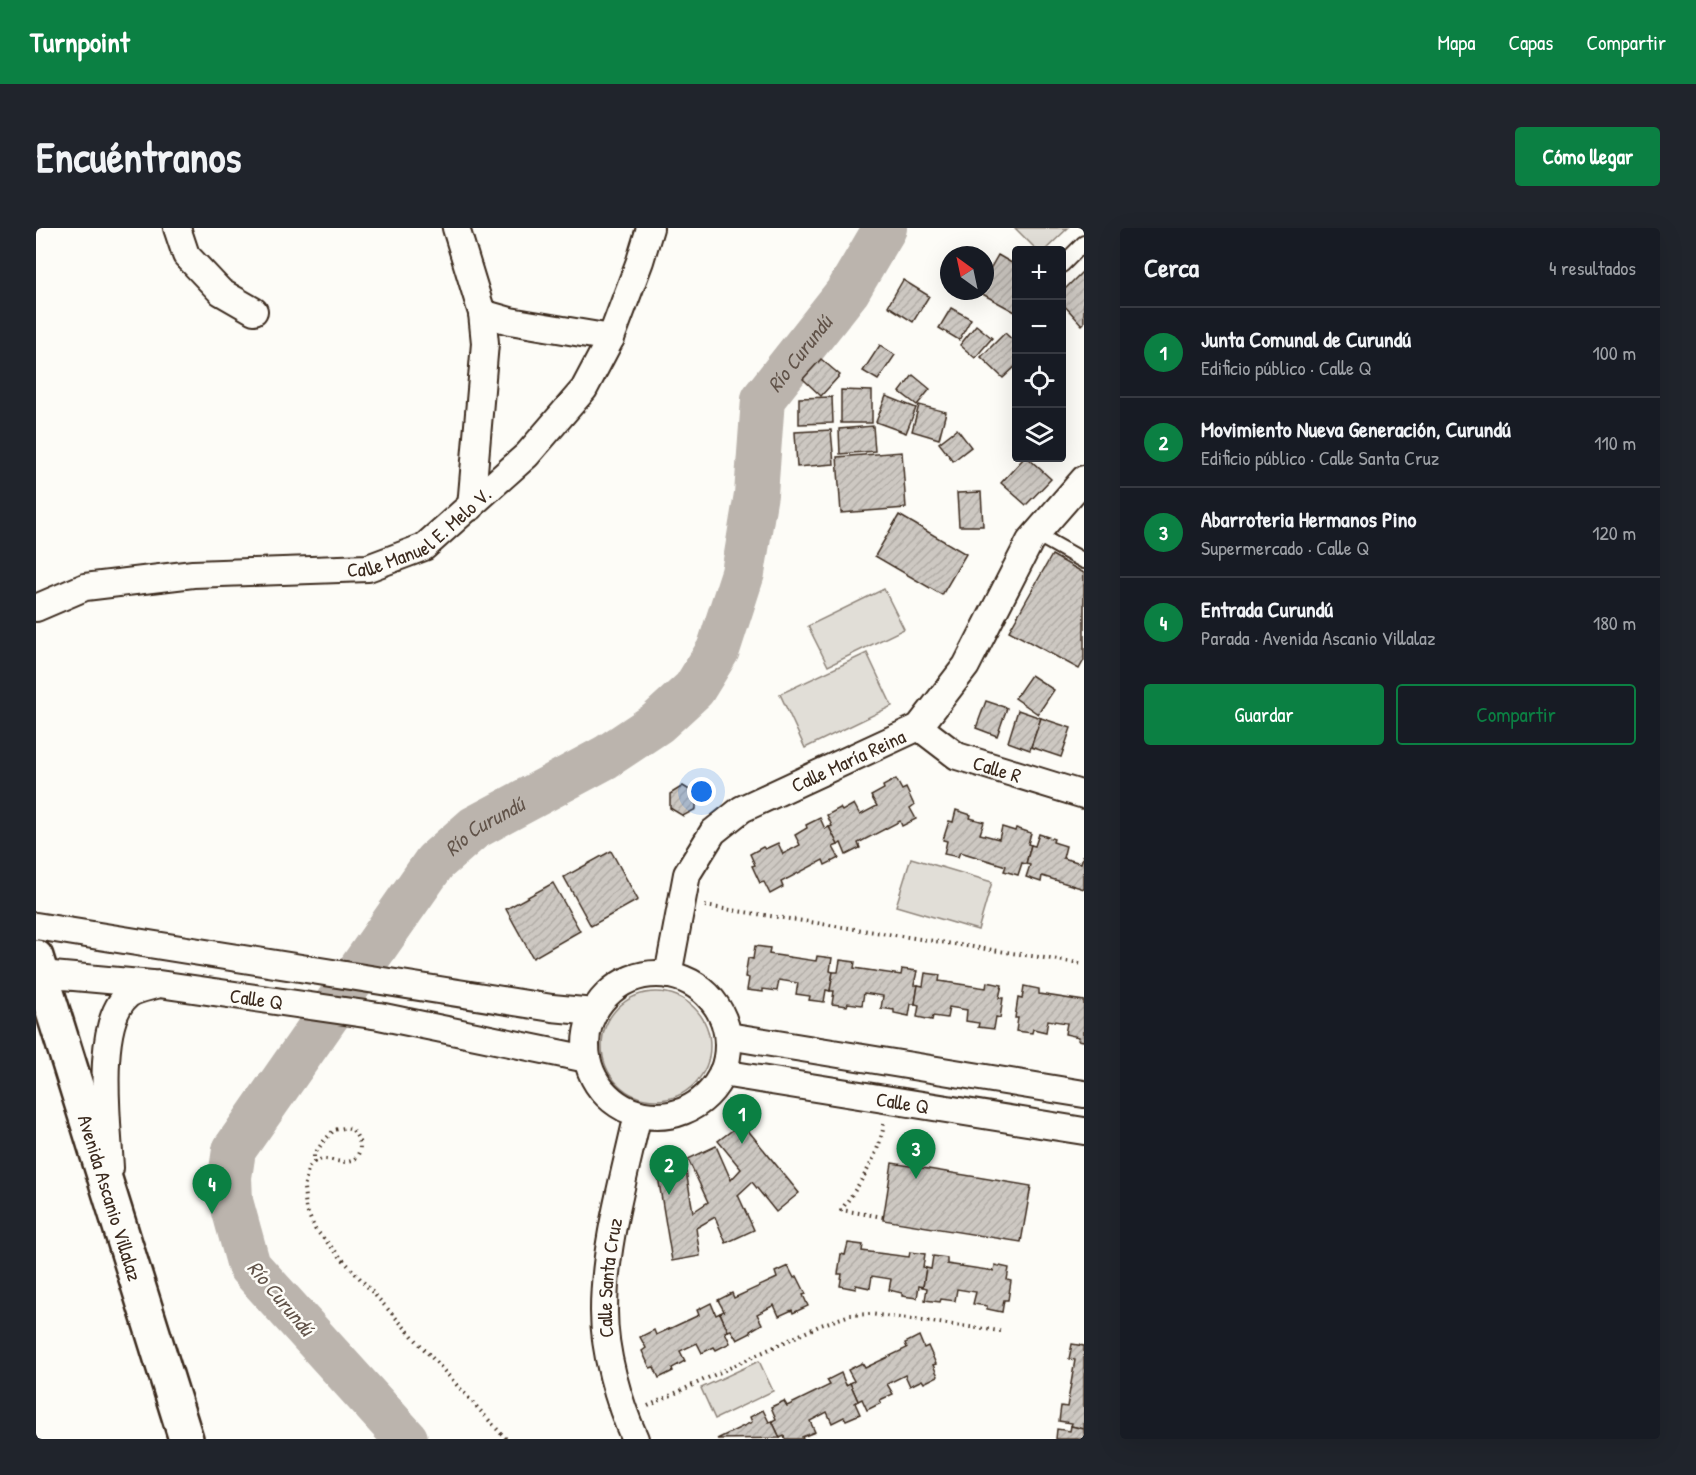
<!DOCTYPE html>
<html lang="es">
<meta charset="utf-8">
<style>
:root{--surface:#171b24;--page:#20242c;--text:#f1f3f6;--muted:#9ea1a6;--line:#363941;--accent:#0b8043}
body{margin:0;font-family:"Patrick Hand",sans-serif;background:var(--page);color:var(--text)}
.controls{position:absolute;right:18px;top:18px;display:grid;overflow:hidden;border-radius:6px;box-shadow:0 6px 24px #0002}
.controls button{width:54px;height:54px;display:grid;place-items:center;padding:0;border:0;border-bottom:2px solid var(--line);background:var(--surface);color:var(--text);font:30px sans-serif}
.compass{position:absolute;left:904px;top:18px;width:54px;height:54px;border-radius:50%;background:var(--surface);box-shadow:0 6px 24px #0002;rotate:327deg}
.you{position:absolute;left:666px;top:564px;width:21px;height:21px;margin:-15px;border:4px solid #fff;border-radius:50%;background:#1a73e8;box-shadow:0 0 0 9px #1a73e833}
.badge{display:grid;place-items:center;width:39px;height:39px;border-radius:50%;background:var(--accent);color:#fff;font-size:20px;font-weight:700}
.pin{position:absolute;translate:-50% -50px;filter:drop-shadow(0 2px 3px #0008)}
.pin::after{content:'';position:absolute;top:32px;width:21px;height:18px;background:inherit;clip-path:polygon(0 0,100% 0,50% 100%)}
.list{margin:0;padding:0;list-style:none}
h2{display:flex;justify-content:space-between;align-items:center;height:78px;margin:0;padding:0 24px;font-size:26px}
h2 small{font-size:20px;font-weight:400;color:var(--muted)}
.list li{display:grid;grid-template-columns:39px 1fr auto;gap:18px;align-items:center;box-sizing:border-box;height:90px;padding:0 24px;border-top:2px solid var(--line)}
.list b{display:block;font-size:22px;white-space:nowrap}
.list p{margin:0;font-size:20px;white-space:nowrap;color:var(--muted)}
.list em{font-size:20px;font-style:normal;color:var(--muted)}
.actions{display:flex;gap:12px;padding:18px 24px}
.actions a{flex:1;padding:14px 0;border:2px solid var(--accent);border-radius:6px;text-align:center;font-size:21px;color:var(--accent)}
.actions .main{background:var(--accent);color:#fff}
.icon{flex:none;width:33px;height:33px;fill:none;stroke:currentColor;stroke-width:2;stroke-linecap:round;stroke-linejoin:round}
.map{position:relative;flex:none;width:1048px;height:1211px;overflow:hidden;border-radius:6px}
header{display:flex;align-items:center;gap:36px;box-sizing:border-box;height:84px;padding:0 30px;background:var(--accent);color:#fff}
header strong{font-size:28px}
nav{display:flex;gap:33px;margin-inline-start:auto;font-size:21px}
.intro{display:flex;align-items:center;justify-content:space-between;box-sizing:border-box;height:144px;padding:0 36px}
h1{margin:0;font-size:42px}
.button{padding:15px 27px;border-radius:6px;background:var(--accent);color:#fff;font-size:21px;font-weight:700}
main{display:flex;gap:36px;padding:0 36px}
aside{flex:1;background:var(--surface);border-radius:6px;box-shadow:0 6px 24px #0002}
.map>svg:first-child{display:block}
</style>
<header>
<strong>Turnpoint</strong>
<nav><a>Mapa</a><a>Capas</a><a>Compartir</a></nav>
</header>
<div class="intro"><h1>Encuéntranos</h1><a class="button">Cómo llegar</a></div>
<main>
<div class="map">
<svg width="1048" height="1211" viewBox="0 0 1048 1211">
<defs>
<pattern id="building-hatch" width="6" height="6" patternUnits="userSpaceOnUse" patternTransform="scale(1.5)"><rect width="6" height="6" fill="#cdc8c2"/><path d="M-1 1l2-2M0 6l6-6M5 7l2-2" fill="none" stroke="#b1aca6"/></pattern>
</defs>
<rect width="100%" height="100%" fill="#fdfcf7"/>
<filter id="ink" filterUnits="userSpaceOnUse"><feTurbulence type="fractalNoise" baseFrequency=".0167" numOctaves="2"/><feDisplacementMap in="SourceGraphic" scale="12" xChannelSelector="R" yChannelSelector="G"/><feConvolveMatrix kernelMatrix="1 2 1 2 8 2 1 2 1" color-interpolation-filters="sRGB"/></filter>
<g filter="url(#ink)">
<g fill="#e1ded7" stroke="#8e847a" stroke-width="1.5">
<polygon points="979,0 1032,0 1009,22 1001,22"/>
<polygon points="848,361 868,401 792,438 772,398"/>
<polygon points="831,425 856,478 769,520 744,466"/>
<polygon points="875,630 956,654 942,702 860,678"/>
<circle cx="620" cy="818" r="54"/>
<polygon points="723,1133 737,1163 679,1191 665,1160"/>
</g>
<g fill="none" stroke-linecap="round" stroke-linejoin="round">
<path stroke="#bbb4ad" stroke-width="44" id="s1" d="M370,1211L213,1038L195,973L194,949L198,922L399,634L438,600L570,529L621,495L658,461L682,422L707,345L720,266L727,171L812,63L849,0"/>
</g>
<g fill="url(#building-hatch)" stroke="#3b2a1e" stroke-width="1.5">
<polygon points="962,27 981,38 981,81 979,84 941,63 949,63 949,50"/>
<polygon points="1048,42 1048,95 1046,97 1026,75 1026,64"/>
<polygon points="867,52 893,68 877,94 852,78"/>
<polygon points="915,80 935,91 923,112 903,100"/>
<polygon points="940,97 956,110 939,130 924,117"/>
<polygon points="969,105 981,116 981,137 967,150 945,129"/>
<polygon points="844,117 859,127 842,152 827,143"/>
<polygon points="785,131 804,147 785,168 767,151"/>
<polygon points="877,147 894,161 881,177 864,164"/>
<polygon points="805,162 836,163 836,195 805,195"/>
<polygon points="850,168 880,180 870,205 840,194"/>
<polygon points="796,169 797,195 763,196 763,170"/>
<polygon points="883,177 910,184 903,211 876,203"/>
<polygon points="837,198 839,223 804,226 803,201"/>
<polygon points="921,201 935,219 917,233 903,215"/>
<polygon points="795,202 798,236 761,239 759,204"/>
<polygon points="866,224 870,280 805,285 801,229"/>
<polygon points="988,230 992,230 1015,251 990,277 965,255"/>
<polygon points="945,264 947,298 923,298 921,265"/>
<polygon points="863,287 930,326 906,367 839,328"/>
<polygon points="1016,327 1048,345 1048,432 1043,441 973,403"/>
<polygon points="995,447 1018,462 1002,486 979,470"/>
<polygon points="950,473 971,480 961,508 940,500"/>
<polygon points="982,482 1005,490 994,522 972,514"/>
<polygon points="1005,490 1035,500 1025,529 995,519"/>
<polygon points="860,551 866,562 870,560 878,577 874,580 880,591 866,598 864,593 822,615 824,620 810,627 805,615 802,617 793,599 796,598 791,587 804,580 806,583 818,576 824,587 841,578 835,568 848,561 847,558"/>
<polygon points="647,558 660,566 660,581 647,588 634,580 634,566"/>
<polygon points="920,582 935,587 934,590 948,594 944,606 963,611 966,599 979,603 980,600 995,605 992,616 995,617 990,636 986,635 982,647 968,643 970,638 924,624 922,629 908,626 911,613 907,612 913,593 917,594"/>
<polygon points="784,590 789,601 793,599 802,617 797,619 803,630 789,637 787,632 745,654 747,659 734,666 728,654 724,655 716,638 719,637 714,626 727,619 729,621 742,615 747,626 764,617 759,607 771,600 770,597"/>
<polygon points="1003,606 1018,611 1017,614 1030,618 1027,630 1045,635 1048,625 1048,661 1006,648 1005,654 990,649 994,637 990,636 995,617 999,618"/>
<polygon points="575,623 602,672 555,698 528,649"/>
<polygon points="517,655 544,703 497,730 470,681"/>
<polygon points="719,718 734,720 733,726 780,733 781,728 796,730 794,743 797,744 794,763 790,762 788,774 773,772 774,768 760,766 762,755 743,752 741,763 727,761 727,764 711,762 713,750 709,749 712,730 717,731"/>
<polygon points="804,732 819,734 818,740 865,747 866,741 881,743 878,757 882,757 879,776 875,776 873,788 858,785 858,782 845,780 847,768 828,765 826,777 812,775 811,778 796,776 798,763 794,763 797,744 802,744"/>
<polygon points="889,745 904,747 903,753 950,760 951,754 966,757 963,770 967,770 964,790 960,789 958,801 942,799 943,795 930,793 931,782 913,779 911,790 897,788 896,792 881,789 883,777 879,776 882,757 887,758"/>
<polygon points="988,758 1003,761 1003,766 1048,773 1048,813 1042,812 1043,809 1029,806 1031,795 1012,792 1010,804 997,801 996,805 980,803 982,790 979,790 982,770 986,771"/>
<polygon points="706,895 763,965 740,984 716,954 702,967 718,1002 690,1015 679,989 660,1000 664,1028 636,1033 621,942 649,937 657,984 672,974 652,931 680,918 695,952 705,941 682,913"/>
<polygon points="856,935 995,958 985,1014 847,992"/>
<polygon points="812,1015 827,1017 826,1023 873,1029 874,1024 889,1026 887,1039 890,1040 887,1059 883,1058 881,1070 866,1068 866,1065 853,1062 855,1051 836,1048 834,1060 820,1057 820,1061 804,1058 806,1046 802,1046 805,1026 809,1027"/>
<polygon points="897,1028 911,1030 911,1036 958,1043 959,1037 973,1040 971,1052 975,1053 972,1072 968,1072 966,1084 951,1081 951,1078 937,1076 940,1064 921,1061 919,1073 905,1071 904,1074 889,1072 891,1060 887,1059 890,1040 895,1041"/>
<polygon points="752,1038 758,1050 761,1048 770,1066 767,1067 772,1078 757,1085 756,1082 743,1088 738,1077 721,1086 726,1096 714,1103 715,1105 701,1112 695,1102 692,1103 684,1085 688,1083 682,1072 696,1065 698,1070 741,1050 739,1044"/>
<polygon points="675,1075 680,1087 684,1085 692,1103 689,1104 694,1115 680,1122 678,1119 666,1125 661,1115 644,1123 649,1133 636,1140 637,1143 623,1150 618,1139 614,1140 606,1123 610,1120 604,1109 618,1102 620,1107 663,1087 661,1082"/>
<polygon points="883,1108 888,1120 892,1118 900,1136 897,1137 902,1148 888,1155 886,1152 874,1158 869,1147 851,1156 857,1166 844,1172 845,1175 831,1182 826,1171 822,1173 814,1155 818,1153 812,1142 826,1135 829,1140 871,1120 869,1115"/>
<polygon points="1036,1116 1048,1118 1048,1201 1035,1198 1036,1195 1023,1193 1025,1178 1031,1179 1039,1132 1033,1131"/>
<polygon points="805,1145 810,1157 814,1155 822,1173 819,1175 824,1186 810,1192 808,1189 796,1195 791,1184 774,1193 779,1204 766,1209 767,1211 749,1211 748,1208 744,1210 736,1193 740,1191 735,1179 748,1173 751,1178 794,1157 791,1152"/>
<polygon points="727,1182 733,1194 736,1193 744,1210 681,1211 716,1194 714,1189"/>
<polygon points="1035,1198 1048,1201 1048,1211 1020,1211 1021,1201 1034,1203"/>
</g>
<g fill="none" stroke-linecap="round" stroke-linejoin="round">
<defs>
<g id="lane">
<polyline points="1026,37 1048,15"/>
<polyline points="1000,306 1048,333"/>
</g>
<g id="street">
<polyline points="141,0 150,27 185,64 218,83"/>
<polyline points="420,0 446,85 449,115 435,279"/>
<polyline points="446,85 474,93 575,110"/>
<path id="s2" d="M0,380L49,359L157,346L332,340L388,319L491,227L548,161L575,110L604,33L614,0"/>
<path id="s3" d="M883,499L921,528L1048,567"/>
<polyline points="0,698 516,780 558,784"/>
<polyline points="5,746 116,756"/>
<circle cx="621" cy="817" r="71"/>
<path id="s4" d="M632,747L651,646L677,604L706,581L883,499L930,438L994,313L1048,251"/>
<polyline points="692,808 1048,866"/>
<path id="s5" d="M686,845L1048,903"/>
<path id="s6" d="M74,940C72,898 58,795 92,767C99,761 114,759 123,756L343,788L551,831"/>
<path id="s7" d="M599,1211C582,1174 568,1124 568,1083C568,1017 588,950 602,886"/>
</g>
<g id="secondary">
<path id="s8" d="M0,729L150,1211"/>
</g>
</defs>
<use href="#lane" stroke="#3b2a1e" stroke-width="18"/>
<use href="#street" stroke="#3b2a1e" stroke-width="30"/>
<use href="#secondary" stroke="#3b2a1e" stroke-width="38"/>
<g stroke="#3b2a1e" stroke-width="4" stroke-dasharray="1.5 4.5" stroke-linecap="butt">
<polyline points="669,678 1048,736"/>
<path d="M278,934C281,933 284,931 288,931C299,931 317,941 323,924C326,915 321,908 316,901L308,900L298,902L287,914L278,927V934L272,941L268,960L270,981L279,1001L470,1211"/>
<path d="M847,989L805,982C824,956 843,928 848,896"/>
<polyline points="612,1178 785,1097 814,1087 834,1086 964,1103"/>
</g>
<use href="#lane" stroke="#fdfcf7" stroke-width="14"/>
<use href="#street" stroke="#fdfcf7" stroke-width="26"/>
<use href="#secondary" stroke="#fdfcf7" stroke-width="33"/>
</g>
</g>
<g text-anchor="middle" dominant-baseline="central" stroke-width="5" stroke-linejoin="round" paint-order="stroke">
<g font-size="20" fill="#3b2a1e" stroke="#fdfcf7">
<text stroke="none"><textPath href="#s2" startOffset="399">Calle Manuel E. Melo V.</textPath></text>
<text stroke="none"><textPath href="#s4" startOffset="306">Calle María Reina</textPath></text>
<text stroke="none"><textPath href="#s3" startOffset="90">Calle R</textPath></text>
<text stroke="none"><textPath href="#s6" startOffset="310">Calle Q</textPath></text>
<text stroke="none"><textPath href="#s5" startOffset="183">Calle Q</textPath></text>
<text stroke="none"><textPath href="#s8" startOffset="252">Avenida Ascanio Villalaz</textPath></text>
<text stroke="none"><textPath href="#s7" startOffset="166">Calle Santa Cruz</textPath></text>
</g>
<g font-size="21" font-style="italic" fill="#615349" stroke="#fdfcf7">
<text stroke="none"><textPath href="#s1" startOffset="1377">Río Curundú</textPath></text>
<text stroke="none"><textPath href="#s1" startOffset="765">Río Curundú</textPath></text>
<text transform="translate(245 1070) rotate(50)">Río Curundú</text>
</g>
</g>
</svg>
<div class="controls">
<button>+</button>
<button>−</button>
<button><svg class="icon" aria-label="locate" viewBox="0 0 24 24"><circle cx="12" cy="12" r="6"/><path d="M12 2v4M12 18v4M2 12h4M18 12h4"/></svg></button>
<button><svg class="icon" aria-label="layers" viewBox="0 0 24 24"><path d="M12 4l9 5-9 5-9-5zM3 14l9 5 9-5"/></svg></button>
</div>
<svg class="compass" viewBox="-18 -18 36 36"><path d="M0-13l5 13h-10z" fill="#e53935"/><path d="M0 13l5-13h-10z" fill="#9ea1a6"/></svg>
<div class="you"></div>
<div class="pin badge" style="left:706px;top:916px">1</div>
<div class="pin badge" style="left:633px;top:967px">2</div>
<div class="pin badge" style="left:880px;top:951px">3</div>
<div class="pin badge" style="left:176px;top:986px">4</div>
</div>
<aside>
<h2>Cerca<small>4 resultados</small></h2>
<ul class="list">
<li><span class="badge">1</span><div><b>Junta Comunal de Curundú</b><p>Edificio público · Calle Q</p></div><em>100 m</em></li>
<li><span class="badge">2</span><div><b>Movimiento Nueva Generación, Curundú</b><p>Edificio público · Calle Santa Cruz</p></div><em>110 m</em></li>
<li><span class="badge">3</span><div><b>Abarroteria Hermanos Pino</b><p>Supermercado · Calle Q</p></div><em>120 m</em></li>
<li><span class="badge">4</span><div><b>Entrada Curundú</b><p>Parada · Avenida Ascanio Villalaz</p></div><em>180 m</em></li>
</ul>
<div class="actions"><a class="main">Guardar</a><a>Compartir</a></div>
</aside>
</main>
